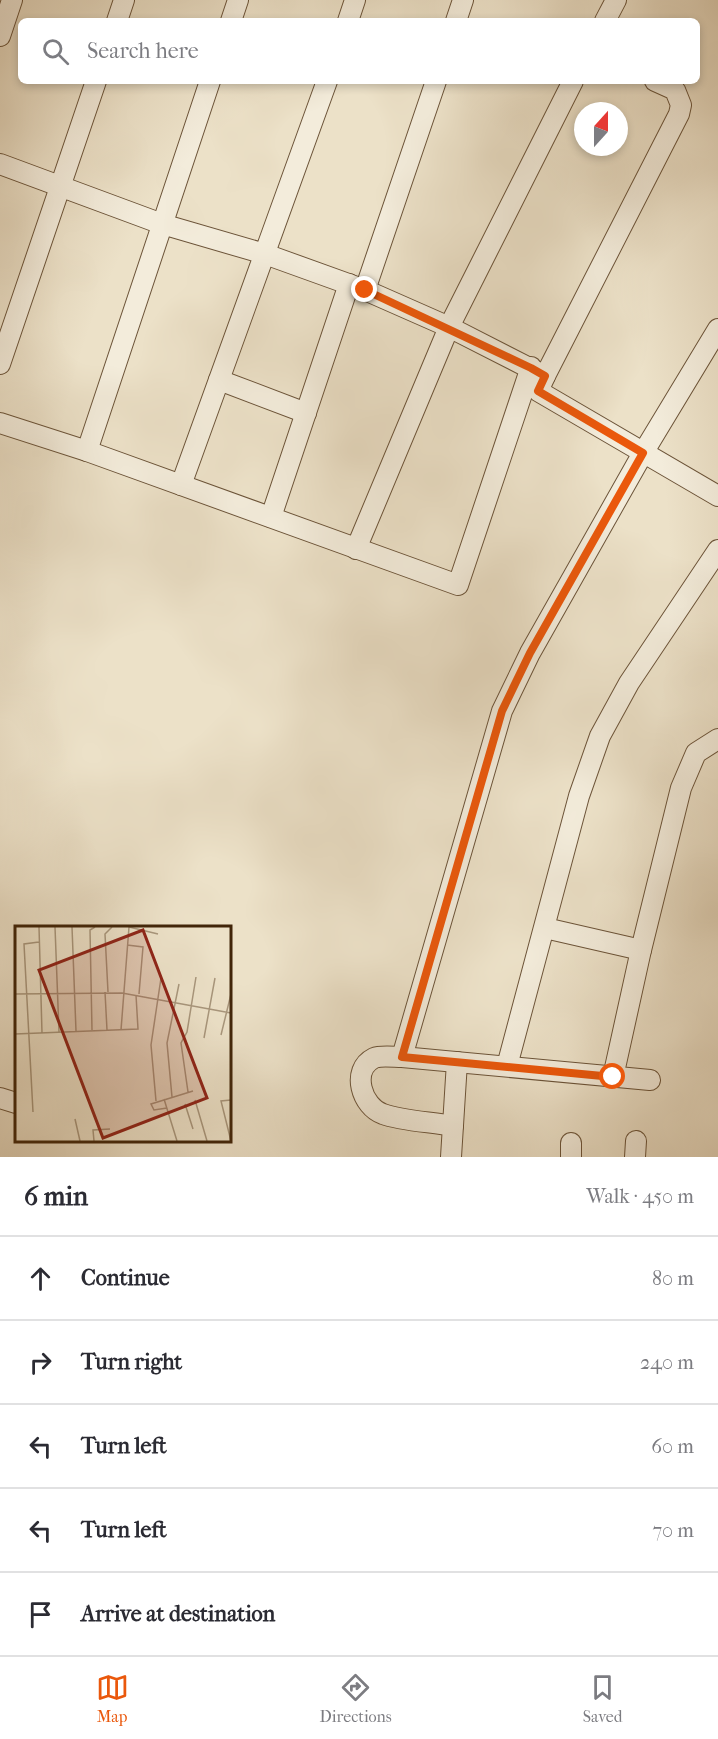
<!DOCTYPE html>
<meta charset="utf-8">
<style>
:root{--surface:#fff;--page:#f7f7f7;--text:#2b2b33;--muted:#7c7c81;--line:#e1e1e2;--accent:#ea580c}
body{margin:0;font-family:"IM FELL French Canon",serif;background:var(--page);color:var(--text)}
.compass{position:absolute;left:574px;top:102px;width:54px;height:54px;border-radius:50%;background:var(--surface);box-shadow:0 3px 9px #0003;rotate:21deg}
.stop{position:absolute;width:18px;height:18px;margin:-14px;border:4px solid #ea580c;border-radius:50%;background:#fff}
.stop.end{background:#ea580c;border-color:#fff;box-shadow:0 2px 6px #0008}
.list{margin:0;padding:0;list-style:none}
h2{display:flex;justify-content:space-between;align-items:center;height:78px;margin:0;padding:0 24px;font-size:26px}
h2 small{font-size:20px;font-weight:400;color:var(--muted)}
.list li{display:grid;grid-template-columns:39px 1fr auto;gap:18px;align-items:center;box-sizing:border-box;height:84px;padding:0 24px;border-top:2px solid var(--line)}
.list b{display:block;font-size:22px;white-space:nowrap}
.list em{font-size:20px;font-style:normal;color:var(--muted)}
.icon{flex:none;width:33px;height:33px;fill:none;stroke:currentColor;stroke-width:2;stroke-linecap:round;stroke-linejoin:round}
.map{position:relative;flex:none;width:718px;height:1157px;overflow:hidden}
.search{position:absolute;background:var(--surface);box-shadow:0 3px 9px #0003;left:18px;right:18px;top:18px;height:66px;display:flex;align-items:center;gap:15px;box-sizing:border-box;padding:0 21px;border-radius:9px;color:var(--muted);font-size:22px}
.sheet{height:498px;background:var(--surface)}
nav{display:flex;justify-content:space-around;align-items:center;box-sizing:border-box;height:84px;border-top:2px solid var(--line);background:var(--surface);font-size:16px;color:var(--muted)}
nav a{display:grid;justify-items:center;gap:3px}
nav .on{color:var(--accent)}
.map>svg:first-child{display:block}
</style>
<div class="map">
<svg width="718" height="1157" viewBox="0 0 718 1157">
<rect width="100%" height="100%" fill="#ece1c8"/>
<filter id="stains"><feTurbulence type="fractalNoise" baseFrequency=".00333" numOctaves="4"/><feColorMatrix values="0 0 0 0 .2 0 0 0 0 .09 0 0 0 0 .02 0 0 0 .5 -.17"/></filter>
<radialGradient id="worn" r=".72"><stop offset=".6" stop-color="#630" stop-opacity="0"/><stop offset="1" stop-color="#630" stop-opacity=".3"/></radialGradient>
<g fill="none" stroke-linecap="round" stroke-linejoin="round">
<defs>
<g id="street">
<polyline points="117,21 124,0"/>
<polyline points="231,21 238,0"/>
<polyline points="348,21 355,0"/>
<polyline points="456,21 463,0"/>
<polyline points="605,21 616,0"/>
<polyline points="0,36 12,0"/>
<polyline points="0,164 162,224 265,254 365,290 449,327 545,376 538,391 718,496"/>
<polyline points="365,290 436,81"/>
<polyline points="0,364 96,81"/>
<polyline points="545,376 679,114 681,105 675,90 655,81"/>
<polyline points="219,380 306,413"/>
<polyline points="0,423 87,451 458,585 531,367"/>
<polyline points="87,451 210,81"/>
<polyline points="181,485 327,81"/>
<polyline points="271,517 349,284"/>
<polyline points="356,549 449,327 573,81"/>
<polyline points="545,928 641,950"/>
<polyline points="402,1057 502,711 530,653 643,453 718,329"/>
<polyline points="507,1066 579,796 600,736 629,683 718,550"/>
<polyline points="613,1077 641,950 681,788 696,753 718,739"/>
<polyline points="0,1098 16,1103"/>
<path d="M453,1126C432,1122 402,1121 383,1114C362,1107 350,1070 374,1058C381,1055 394,1057 402,1057L650,1080"/>
<polyline points="451,1157 457,1062"/>
<polyline points="571,1157 571,1143"/>
<polyline points="635,1157 636,1141"/>
</g>
</defs>
<use href="#street" stroke="#6c5439" stroke-width="22"/>
<use href="#street" stroke="#f3ecdb" stroke-width="20"/>
</g>
<g fill="none" stroke-linecap="round" stroke-linejoin="round">
<polyline stroke="#ea580c" stroke-width="8" points="365,290 531,368 545,376 538,391 643,453 530,653 502,711 402,1057 613,1077"/>
</g>
<g transform="translate(15 926)">
<rect width="216" height="216" fill="#ece1c8"/>
<path fill="none" stroke="#a8967c" stroke-width="1.5" d="M24,1L27,107M40,1L44,106M57,1L61,105M114,1L143,8M112,19L128,21L124,68M90,66L92,104M93,66L90,8L97,1M0,68L107,67L216,87M77,104L75,4L80,1M106,104L114,1M0,108L123,103L121,69M206,109L216,68M189,112L200,52M173,166L166,117L172,106L181,51M157,171L152,117L164,58M149,173L162,215M180,174L192,215M216,174L206,175L216,215M141,175L136,119L146,52M170,178L178,203M152,182L139,184L136,178L178,165M18,186L9,18L24,16M60,193L65,215M79,215L78,204L95,203"/>
<path fill="#8f2418" fill-opacity="0.15" stroke="#8f2418" stroke-width="3" d="M128,4L192,172L88,212L24,44Z"/>
<rect width="216" height="216" fill="none" stroke="#412509" stroke-width="3"/>
</g>
<rect width="100%" height="100%" filter="url(#stains)"/>
<rect width="100%" height="100%" fill="url(#worn)"/>
</svg>
<svg class="compass" viewBox="-18 -18 36 36"><path d="M0-13l5 13h-10z" fill="#e53935"/><path d="M0 13l5-13h-10z" fill="#7c7c81"/></svg>
<div class="stop" style="left:613px;top:1077px"></div>
<div class="stop end" style="left:365px;top:290px"></div>
<div class="search"><svg class="icon" aria-label="search" viewBox="0 0 24 24"><circle cx="10" cy="10" r="6"/><path d="M15 15l6 6"/></svg>Search here</div>
</div>
<section class="sheet">
<h2>6 min<small>Walk · 450 m</small></h2>
<ul class="list">
<li><svg class="icon" aria-label="ahead" viewBox="0 0 24 24"><path d="M12 20V5M6 11l6-6 6 6"/></svg><div><b>Continue</b></div><em>80 m</em></li>
<li><svg class="icon" aria-label="right" viewBox="0 0 24 24"><path d="M7 20v-9h11M14 6l5 5-5 5"/></svg><div><b>Turn right</b></div><em>240 m</em></li>
<li><svg class="icon" aria-label="left" viewBox="0 0 24 24"><path d="M17 20v-9H6M10 6l-5 5 5 5"/></svg><div><b>Turn left</b></div><em>60 m</em></li>
<li><svg class="icon" aria-label="left" viewBox="0 0 24 24"><path d="M17 20v-9H6M10 6l-5 5 5 5"/></svg><div><b>Turn left</b></div><em>70 m</em></li>
<li><svg class="icon" aria-label="arrive" viewBox="0 0 24 24"><path d="M6 21V4h12l-3 4 3 4H6"/></svg><div><b>Arrive at destination</b></div></li>
</ul>
</section>
<nav>
<a class="on"><svg class="icon" aria-label="map" viewBox="0 0 24 24"><path d="M3 6l6-2 6 2 6-2v14l-6 2-6-2-6 2zM9 4v14M15 6v14"/></svg>Map</a>
<a><svg class="icon" aria-label="directions" viewBox="0 0 24 24"><path d="M12 3l9 9-9 9-9-9zM9 14v-3h6M13 9l2 2-2 2"/></svg>Directions</a>
<a><svg class="icon" aria-label="saved" viewBox="0 0 24 24"><path d="M7 4h10v16l-5-4-5 4z"/></svg>Saved</a>
</nav>
